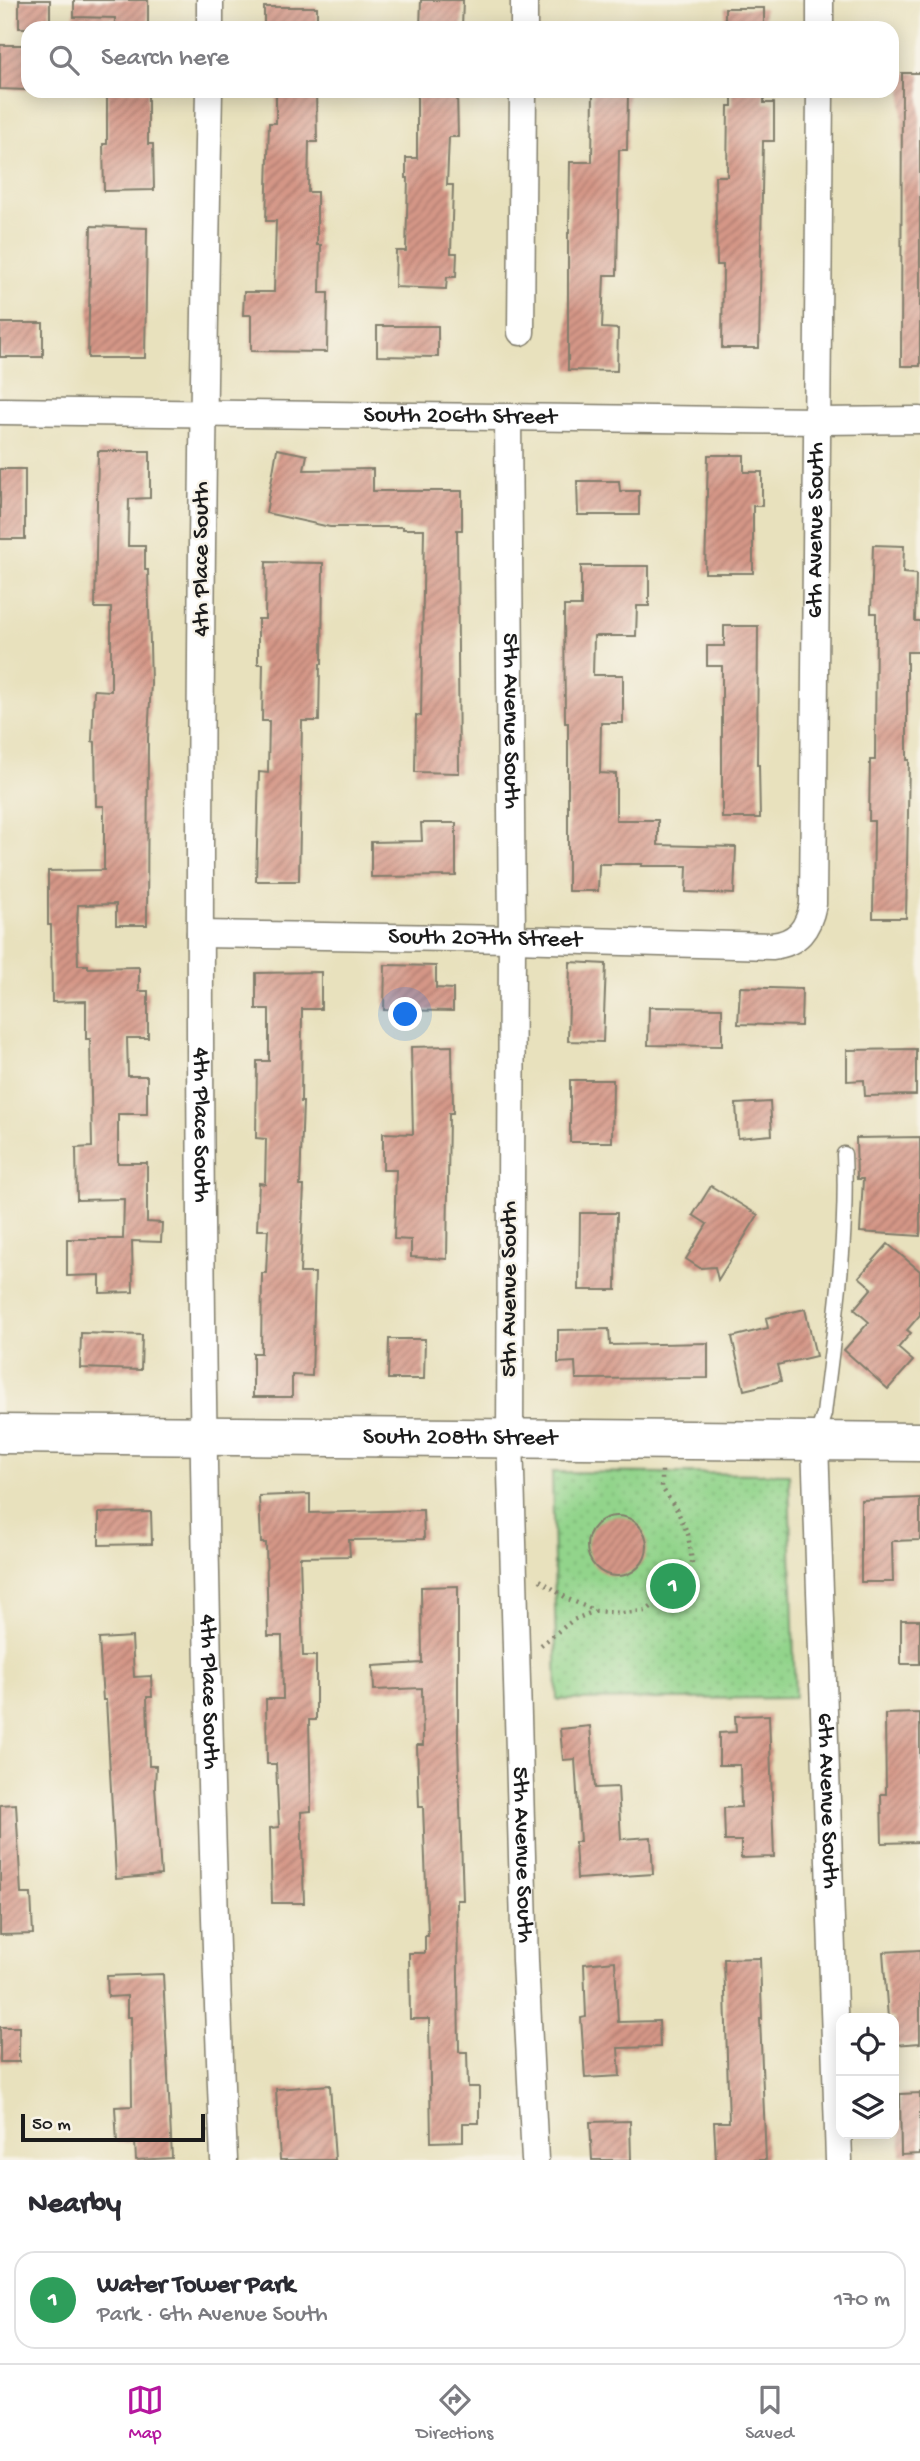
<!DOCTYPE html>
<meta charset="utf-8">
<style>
:root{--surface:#fff;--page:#f2f2f3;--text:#2b2b33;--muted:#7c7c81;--line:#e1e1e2;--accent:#b5179e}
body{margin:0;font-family:"Gochi Hand",sans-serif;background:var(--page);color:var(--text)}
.controls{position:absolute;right:21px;bottom:21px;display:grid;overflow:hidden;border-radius:14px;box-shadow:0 4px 18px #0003}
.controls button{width:63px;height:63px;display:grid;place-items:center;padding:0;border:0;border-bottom:2px solid var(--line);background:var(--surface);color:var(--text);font:35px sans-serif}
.scale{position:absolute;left:21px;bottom:18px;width:184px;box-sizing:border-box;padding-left:7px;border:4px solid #1c1c1c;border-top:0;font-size:19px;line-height:24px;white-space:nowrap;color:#1c1c1c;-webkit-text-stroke:5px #f7f3e8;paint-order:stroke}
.you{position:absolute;left:406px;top:1015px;width:24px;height:24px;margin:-18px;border:5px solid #fff;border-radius:50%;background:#1a73e8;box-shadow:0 0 0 10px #1a73e833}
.badge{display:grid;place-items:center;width:46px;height:46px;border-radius:50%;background:var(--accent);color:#fff;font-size:23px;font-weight:700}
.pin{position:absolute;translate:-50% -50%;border:4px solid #fff;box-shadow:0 2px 7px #0006}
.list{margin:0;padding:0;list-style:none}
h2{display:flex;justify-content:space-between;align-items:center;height:91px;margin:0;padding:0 28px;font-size:30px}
h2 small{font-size:23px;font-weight:400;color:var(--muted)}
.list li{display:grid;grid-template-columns:46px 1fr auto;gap:21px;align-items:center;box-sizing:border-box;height:98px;margin:0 14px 14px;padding:0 14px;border:2px solid var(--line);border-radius:21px}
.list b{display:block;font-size:26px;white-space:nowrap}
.list p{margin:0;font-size:23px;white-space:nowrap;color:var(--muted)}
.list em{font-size:23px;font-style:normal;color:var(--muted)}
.icon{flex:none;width:38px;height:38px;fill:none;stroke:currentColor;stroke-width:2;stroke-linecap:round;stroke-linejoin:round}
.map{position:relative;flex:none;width:920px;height:2160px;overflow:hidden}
.search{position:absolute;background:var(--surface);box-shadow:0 4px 18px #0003;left:21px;right:21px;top:21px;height:77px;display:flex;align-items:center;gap:18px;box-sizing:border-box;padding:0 24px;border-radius:21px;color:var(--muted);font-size:26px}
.sheet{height:203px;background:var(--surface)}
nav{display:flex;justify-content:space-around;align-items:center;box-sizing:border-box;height:98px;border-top:2px solid var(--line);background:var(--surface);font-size:19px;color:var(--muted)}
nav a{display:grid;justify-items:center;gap:4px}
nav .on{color:var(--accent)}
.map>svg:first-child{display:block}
</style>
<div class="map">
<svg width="920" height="2160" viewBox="0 0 920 2160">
<defs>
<pattern id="grass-dots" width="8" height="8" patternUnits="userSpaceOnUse" patternTransform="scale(1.75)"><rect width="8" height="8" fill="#92d48b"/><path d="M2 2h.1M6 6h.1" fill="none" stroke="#7db577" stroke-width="1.8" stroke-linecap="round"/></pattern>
<pattern id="building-hatch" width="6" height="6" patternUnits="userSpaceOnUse" patternTransform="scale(1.75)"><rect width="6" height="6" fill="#d59787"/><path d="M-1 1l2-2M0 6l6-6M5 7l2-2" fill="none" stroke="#ac7a6e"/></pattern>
</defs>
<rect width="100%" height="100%" fill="#f7f3e8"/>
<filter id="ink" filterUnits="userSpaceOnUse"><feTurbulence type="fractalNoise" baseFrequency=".0143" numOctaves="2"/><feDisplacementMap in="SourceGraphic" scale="14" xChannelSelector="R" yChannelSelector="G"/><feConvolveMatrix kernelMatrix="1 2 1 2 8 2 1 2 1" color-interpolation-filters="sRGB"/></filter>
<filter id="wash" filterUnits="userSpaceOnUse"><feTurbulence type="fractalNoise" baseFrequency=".00686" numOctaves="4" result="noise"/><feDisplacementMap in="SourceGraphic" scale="28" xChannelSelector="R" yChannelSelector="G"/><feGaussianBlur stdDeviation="1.57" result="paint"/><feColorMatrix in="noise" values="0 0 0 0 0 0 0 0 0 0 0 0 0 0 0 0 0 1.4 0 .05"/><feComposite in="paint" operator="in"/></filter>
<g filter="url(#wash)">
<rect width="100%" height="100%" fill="#e8e1bd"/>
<polygon fill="url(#grass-dots)" stroke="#577854" stroke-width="2" points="552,1472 789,1474 795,1698 557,1700"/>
<g id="blocks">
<g fill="url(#building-hatch)">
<rect x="19" y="0" width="31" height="28"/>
<polygon points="74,0 148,0 148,28 115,28 115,18 74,17"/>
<polygon points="421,0 463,0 462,28 420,28"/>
<rect x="264" y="7" width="53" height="21"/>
<rect x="725" y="8" width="39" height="20"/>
<polygon points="0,45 27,45 27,90 0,89"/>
<polygon points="902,73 920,73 920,366 901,366"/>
<polygon points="107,91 148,91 148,144 153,144 154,190 104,191 103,144 107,144"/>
<polygon points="276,91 316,91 317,142 309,142 308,192 317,192 317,245 321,245 320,293 328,293 327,352 251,351 251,315 243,315 244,292 274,292 276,221 266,221 269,123 276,123"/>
<polygon points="417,91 457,91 458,137 449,137 447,185 453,185 451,253 457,253 456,277 447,277 446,289 395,287 396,251 406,251 408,178 406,178 406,158 417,158"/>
<polygon points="593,91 628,91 627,150 619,150 617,275 604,275 602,328 618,329 617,371 568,370 568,233 569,233 570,162 592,162"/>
<polygon points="732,91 764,91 764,103 774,103 774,141 763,141 759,348 722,348 723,265 717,265 715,176 727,176 728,106 732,106"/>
<polygon points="91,226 147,228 145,358 88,358"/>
<rect x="0" y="323" width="43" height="34"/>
<polygon points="377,326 438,326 438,357 377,356"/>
<polygon points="277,449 307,455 304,470 373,469 373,491 462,491 462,530 457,530 459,773 415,772 416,715 421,716 424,529 403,529 403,527 330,527 266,513"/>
<polygon points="98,451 150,451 150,498 129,499 128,546 145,546 145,570 148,570 151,683 148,738 147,925 116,925 116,904 78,905 77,924 78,965 88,965 88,968 139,967 139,991 148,991 148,1038 127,1038 128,1076 147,1076 147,1114 118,1114 118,1163 147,1163 147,1222 162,1223 161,1242 132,1241 133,1292 100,1293 100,1275 67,1276 67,1239 123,1239 124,1199 77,1200 76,1148 92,1147 90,1039 86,1039 86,1001 52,1002 51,925 48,925 48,871 104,870 104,806 96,806 95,742 92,741 94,690 111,691 111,608 95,608"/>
<polygon points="708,455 744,455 744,472 762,472 762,506 753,506 753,573 705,573"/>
<rect x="0" y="469" width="25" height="70"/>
<polygon points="577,481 619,481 620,491 639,491 639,515 578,515"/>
<polygon points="873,545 904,546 903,573 916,574 915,621 920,621 920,652 907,652 907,760 909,760 906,918 873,918 874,821 869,821 870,760 875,760 876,613 871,613"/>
<polygon points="266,562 323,563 322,664 320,664 319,721 302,721 299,881 256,881 259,772 268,773 269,721 262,721 263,664 258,664 258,619 265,619"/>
<polygon points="581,566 649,566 649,606 637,606 636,636 594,636 593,675 623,675 623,723 601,723 600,773 616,774 616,820 658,820 658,845 736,847 734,894 686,892 687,866 641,866 642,864 599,864 598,891 568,891 568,723 565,723 564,606 581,606"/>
<polygon points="724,626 758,626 757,765 759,765 760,818 722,818 722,666 707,666 707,646 724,646"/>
<polygon points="421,823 456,823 456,876 371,877 371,842 422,841"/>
<polygon points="570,962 606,964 603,1042 568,1041"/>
<polygon points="385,965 436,966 436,988 453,989 453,1011 384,1010"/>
<polygon points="321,972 321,1009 302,1009 301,1102 303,1102 300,1186 304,1186 300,1273 315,1273 312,1376 292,1375 292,1397 253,1397 253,1353 261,1353 262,1273 266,1273 268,1230 257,1230 259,1183 265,1184 266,1139 256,1138 257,1061 269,1061 269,1009 256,1009 256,973"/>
<polygon points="740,987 802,989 801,1026 738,1024"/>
<polygon points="649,1007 722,1008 722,1046 648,1045"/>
<polygon points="452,1046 453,1113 449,1113 447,1259 411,1257 411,1240 394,1239 396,1170 383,1170 383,1133 413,1134 411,1047"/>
<polygon points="916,1049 916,1095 865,1096 864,1080 847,1081 847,1050"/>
<polygon points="570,1080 613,1080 612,1142 570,1142"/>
<polygon points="770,1102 772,1135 738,1138 736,1104"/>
<polygon points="920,1137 920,1236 860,1232 863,1179 857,1179 856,1138"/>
<polygon points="711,1186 758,1215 718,1280 715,1267 700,1268 686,1259 707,1224 693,1215"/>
<polygon points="580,1213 617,1213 616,1290 579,1290"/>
<polygon points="888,1244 920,1271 920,1315 907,1330 911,1333 898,1348 913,1361 888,1389 844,1350 869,1322 854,1309 872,1288 859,1277"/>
<polygon points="805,1309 816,1356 777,1365 781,1381 744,1390 732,1337 768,1328 766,1318"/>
<polygon points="609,1329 610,1345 708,1343 708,1378 576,1379 575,1362 558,1363 558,1330"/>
<polygon points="81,1333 142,1335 141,1370 80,1368"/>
<polygon points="389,1339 425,1339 424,1379 388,1379"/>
<polygon points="310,1494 310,1513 423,1510 424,1539 349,1540 350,1556 300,1557 303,1656 316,1656 316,1720 309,1720 311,1811 301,1812 304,1903 272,1903 270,1828 279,1827 276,1764 267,1764 266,1699 283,1699 282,1636 268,1636 266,1543 261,1543 259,1496"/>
<polygon points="920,1498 920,1540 892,1541 893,1582 861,1582 861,1500"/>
<polygon points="151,1512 152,1544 99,1545 99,1513"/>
<circle cx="617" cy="1546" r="30"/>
<polygon points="458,1586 458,1743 463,1900 457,1900 459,2052 467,2052 468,2087 479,2087 479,2123 463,2123 463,2141 431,2142 429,2019 410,2019 409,1953 425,1953 425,1936 428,1936 423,1807 419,1807 417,1745 423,1745 422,1688 374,1690 373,1666 422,1663 421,1587"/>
<rect x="901" y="1620" width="19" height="44"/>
<polygon points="132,1637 134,1677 151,1676 152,1697 147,1697 149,1766 156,1766 155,1787 161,1875 116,1879 106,1700 103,1700 99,1639"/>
<polygon points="920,1713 920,1842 882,1843 881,1794 886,1794 885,1714"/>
<polygon points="769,1715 774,1857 741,1858 741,1841 725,1841 724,1808 741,1807 740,1765 719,1765 719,1733 736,1732 735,1716"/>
<polygon points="590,1726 595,1788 618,1787 621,1839 651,1837 653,1874 577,1879 575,1842 580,1842 575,1759 563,1760 560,1729"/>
<polygon points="16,1804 21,1894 31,1894 33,1934 0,1935 0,1805"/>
<polygon points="920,1950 920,2043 894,2045 894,2018 888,2018 883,1952"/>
<polygon points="760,1958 762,2019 760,2019 766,2160 716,2160 714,2122 729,2122 724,1959"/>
<polygon points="615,1961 618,2022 659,2021 660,2047 618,2048 620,2076 585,2078 581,2018 586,2017 584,1964"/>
<polygon points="163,1974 172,2158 136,2160 135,2142 117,2143 115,2107 132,2106 131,2017 127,2017 127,1996 108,1997 107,1976"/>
<rect x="0" y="2027" width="19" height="35"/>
<polygon points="330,2085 335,2160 280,2160 276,2089"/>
<polygon points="920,2093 920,2154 901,2155 900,2094"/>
<polygon points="630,2121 631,2160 592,2160 590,2122"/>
</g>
</g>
</g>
<g filter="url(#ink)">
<use href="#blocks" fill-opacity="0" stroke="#827e6c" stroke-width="2"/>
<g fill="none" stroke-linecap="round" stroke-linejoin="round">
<defs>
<path id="lane" d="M816,1438L824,1414C834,1328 848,1241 844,1154"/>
<g id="street">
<polyline points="210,28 210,0"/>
<polyline points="524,28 524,0"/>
<polyline points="820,28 820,0"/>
<path id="s1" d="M209,91C195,781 195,1471 224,2160"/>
<polyline points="521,332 523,91"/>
<path id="s2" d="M0,411L819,421L920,420"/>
<path id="s3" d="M508,417L512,939L510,1438L525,1961L535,2160"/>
<path id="s4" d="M200,934L512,939L772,946C798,943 808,929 813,904L820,91"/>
<path id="s5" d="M815,1442L839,2160"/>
</g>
<g id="secondary">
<path id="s6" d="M0,1434L920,1442"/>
</g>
</defs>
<use href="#lane" stroke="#827e6c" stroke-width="17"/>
<use href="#street" stroke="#827e6c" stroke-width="29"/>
<use href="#secondary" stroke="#827e6c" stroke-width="41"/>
<g stroke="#827e6c" stroke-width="4.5" stroke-dasharray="2 5" stroke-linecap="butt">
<polyline points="540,1580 568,1599 596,1611 621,1613 646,1611 683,1582 692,1562 688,1534 677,1510 662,1488 662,1470"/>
<polyline points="541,1645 573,1620 595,1611"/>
</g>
<use href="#lane" stroke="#fff" stroke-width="14"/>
<use href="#street" stroke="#fff" stroke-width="26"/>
<use href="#secondary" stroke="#fff" stroke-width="38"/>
</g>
</g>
<g text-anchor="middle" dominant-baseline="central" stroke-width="5" stroke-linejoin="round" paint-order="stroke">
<g font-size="24" fill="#1c1c1c" stroke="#f7f3e8">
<text stroke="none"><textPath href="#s2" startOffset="460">South 206th Street</textPath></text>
<text stroke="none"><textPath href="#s4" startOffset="1010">6th Avenue South</textPath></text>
<text transform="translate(202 559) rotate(-90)">4th Place South</text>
<text stroke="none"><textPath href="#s3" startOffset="304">5th Avenue South</textPath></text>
<text stroke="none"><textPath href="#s4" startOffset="285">South 207th Street</textPath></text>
<text stroke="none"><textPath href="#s1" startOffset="1034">4th Place South</textPath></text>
<text transform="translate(510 1289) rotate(-90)">5th Avenue South</text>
<text stroke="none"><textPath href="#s6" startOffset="460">South 208th Street</textPath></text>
<text stroke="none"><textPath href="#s1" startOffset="1601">4th Place South</textPath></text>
<text stroke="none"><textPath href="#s5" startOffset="359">6th Avenue South</textPath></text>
<text stroke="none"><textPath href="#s3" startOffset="1438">5th Avenue South</textPath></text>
</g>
</g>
</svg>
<div class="controls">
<button><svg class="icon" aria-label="locate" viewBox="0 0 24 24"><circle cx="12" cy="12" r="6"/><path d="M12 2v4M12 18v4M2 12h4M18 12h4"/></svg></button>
<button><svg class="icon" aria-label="layers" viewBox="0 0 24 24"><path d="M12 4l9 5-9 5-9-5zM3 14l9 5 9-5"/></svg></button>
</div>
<div class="scale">50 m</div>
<div class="you"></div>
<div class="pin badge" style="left:673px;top:1586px;background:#2e9e5b">1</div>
<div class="search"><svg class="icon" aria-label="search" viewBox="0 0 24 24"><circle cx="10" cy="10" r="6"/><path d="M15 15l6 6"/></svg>Search here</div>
</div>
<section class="sheet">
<h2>Nearby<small></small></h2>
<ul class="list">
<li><span class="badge" style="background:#2e9e5b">1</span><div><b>Water Tower Park</b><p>Park · 6th Avenue South</p></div><em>170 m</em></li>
</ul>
</section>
<nav>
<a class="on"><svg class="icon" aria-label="map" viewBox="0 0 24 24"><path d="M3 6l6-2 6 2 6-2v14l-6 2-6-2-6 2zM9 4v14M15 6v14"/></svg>Map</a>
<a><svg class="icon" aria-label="directions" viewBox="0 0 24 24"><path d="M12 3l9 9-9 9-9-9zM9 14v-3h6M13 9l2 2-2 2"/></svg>Directions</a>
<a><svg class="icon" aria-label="saved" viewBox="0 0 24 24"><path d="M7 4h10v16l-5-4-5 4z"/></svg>Saved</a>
</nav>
